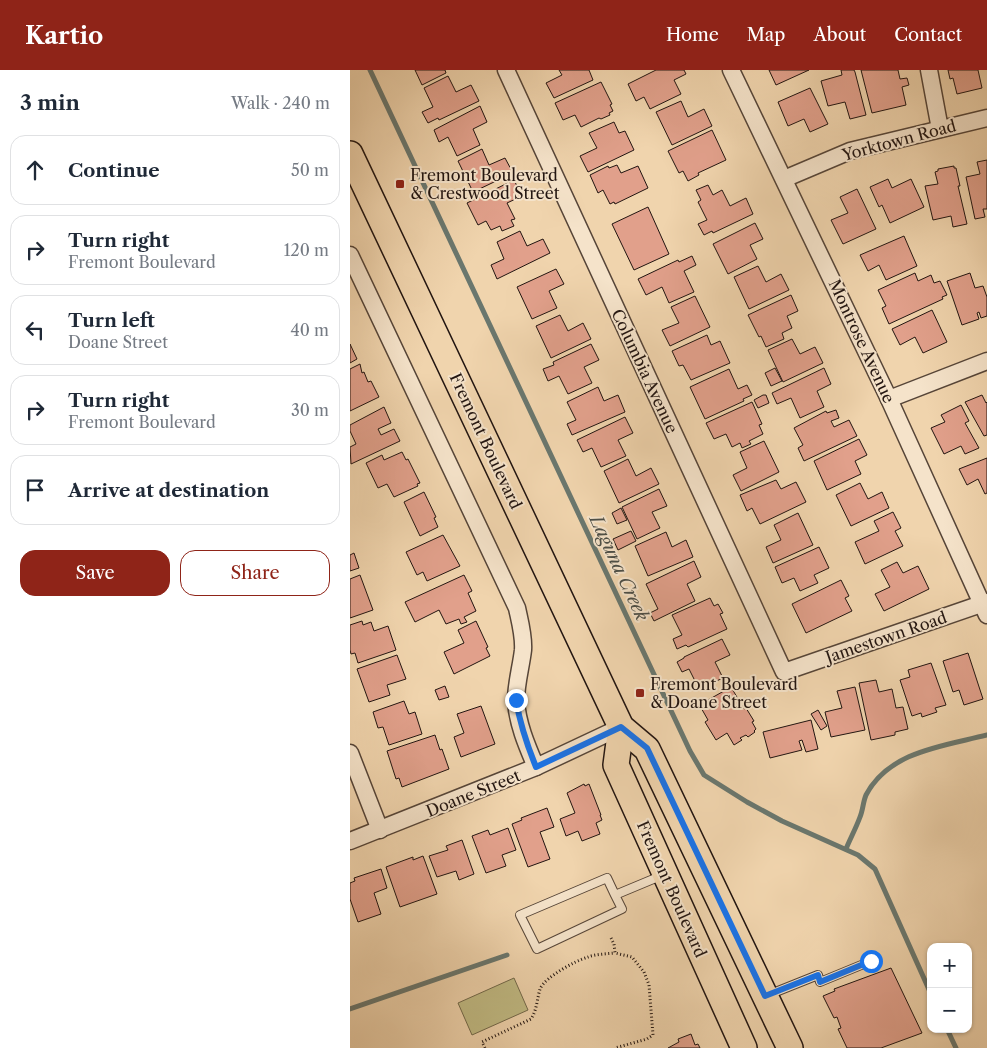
<!DOCTYPE html>
<meta charset="utf-8">
<style>
:root{--surface:#fff;--page:#f6f6f7;--text:#1f2937;--muted:#747a83;--line:#e0e1e3;--accent:#8f2418}
body{margin:0;font-family:"Libre Caslon Text",serif;background:var(--page);color:var(--text)}
.controls{position:absolute;right:15px;bottom:15px;display:grid;overflow:hidden;border-radius:10px;box-shadow:0 1px 4px #0004}
.controls button{width:45px;height:45px;display:grid;place-items:center;padding:0;border:0;border-bottom:1px solid var(--line);background:var(--surface);color:var(--text);font:25px sans-serif}
.stop{position:absolute;width:15px;height:15px;margin:-11px;border:4px solid #1a73e8;border-radius:50%;background:#fff}
.stop.end{background:#1a73e8;border-color:#fff;box-shadow:0 1px 5px #0008}
.list{margin:0;padding:0;list-style:none}
h2{display:flex;justify-content:space-between;align-items:center;height:65px;margin:0;padding:0 20px;font-size:21px}
h2 small{font-size:16px;font-weight:400;color:var(--muted)}
.list li{display:grid;grid-template-columns:32px 1fr auto;gap:15px;align-items:center;box-sizing:border-box;height:70px;margin:0 10px 10px;padding:0 10px;border:1px solid var(--line);border-radius:15px}
.list b{display:block;font-size:19px;white-space:nowrap}
.list p{margin:0;font-size:16px;white-space:nowrap;color:var(--muted)}
.list em{font-size:16px;font-style:normal;color:var(--muted)}
.actions{display:flex;gap:10px;padding:15px 20px}
.actions a{flex:1;padding:11px 0;border:1px solid var(--accent);border-radius:15px;text-align:center;font-size:18px;color:var(--accent)}
.actions .main{background:var(--accent);color:#fff}
.icon{flex:none;width:28px;height:28px;fill:none;stroke:currentColor;stroke-width:2;stroke-linecap:round;stroke-linejoin:round}
.map{position:relative;flex:none;width:637px;height:978px;overflow:hidden}
header{display:flex;align-items:center;gap:30px;box-sizing:border-box;height:70px;padding:0 25px;background:var(--accent);color:#fff}
header strong{font-size:24px}
nav{display:flex;gap:28px;margin-inline-start:auto;font-size:18px}
main{display:flex}
aside{flex:1;background:var(--surface)}
.map>svg:first-child{display:block}
</style>
<header>
<strong>Kartio</strong>
<nav><a>Home</a><a>Map</a><a>About</a><a>Contact</a></nav>
</header>
<main>
<aside>
<h2>3 min<small>Walk · 240 m</small></h2>
<ul class="list">
<li><svg class="icon" aria-label="ahead" viewBox="0 0 24 24"><path d="M12 20V5M6 11l6-6 6 6"/></svg><div><b>Continue</b></div><em>50 m</em></li>
<li><svg class="icon" aria-label="right" viewBox="0 0 24 24"><path d="M7 20v-9h11M14 6l5 5-5 5"/></svg><div><b>Turn right</b><p>Fremont Boulevard</p></div><em>120 m</em></li>
<li><svg class="icon" aria-label="left" viewBox="0 0 24 24"><path d="M17 20v-9H6M10 6l-5 5 5 5"/></svg><div><b>Turn left</b><p>Doane Street</p></div><em>40 m</em></li>
<li><svg class="icon" aria-label="right" viewBox="0 0 24 24"><path d="M7 20v-9h11M14 6l5 5-5 5"/></svg><div><b>Turn right</b><p>Fremont Boulevard</p></div><em>30 m</em></li>
<li><svg class="icon" aria-label="arrive" viewBox="0 0 24 24"><path d="M6 21V4h12l-3 4 3 4H6"/></svg><div><b>Arrive at destination</b></div></li>
</ul>
<div class="actions"><a class="main">Save</a><a>Share</a></div>
</aside>
<div class="map">
<svg width="637" height="978" viewBox="0 0 637 978">
<rect width="100%" height="100%" fill="#f0d4ad"/>
<filter id="stains"><feTurbulence type="fractalNoise" baseFrequency=".004" numOctaves="4"/><feColorMatrix values="0 0 0 0 .2 0 0 0 0 .09 0 0 0 0 .02 0 0 0 .5 -.17"/></filter>
<radialGradient id="worn" r=".72"><stop offset=".6" stop-color="#630" stop-opacity="0"/><stop offset="1" stop-color="#630" stop-opacity=".3"/></radialGradient>
<polygon fill="#c1bb84" stroke="#72684a" points="164,908 178,940 122,965 108,933"/>
<g fill="none" stroke-linecap="round" stroke-linejoin="round">
<g stroke="#6a776e" stroke-width="5">
<polyline points="20,0 340,681 354,705 397,732 432,751 508,785 525,799 581,924"/>
<path d="M496,779C500,769 506,758 510,747C513,740 513,732 516,725C539,681 594,676 637,665"/>
<polyline points="0,939 157,885"/>
<polyline points="597,959 606,978"/>
</g>
</g>
<g fill="#e1a08b" stroke="#221511">
<polygon points="65,0 95,0 96,3 72,15"/>
<polygon points="209,0 239,0 243,10 204,28 196,13 212,5"/>
<polygon points="306,0 334,0 336,4 324,10 331,24 300,39 294,27 286,31 278,14"/>
<polygon points="419,0 459,0 426,15"/>
<polygon points="491,0 504,0 505,2 516,45 500,49 495,32 478,36 471,11 492,5"/>
<polygon points="511,0 548,0 550,9 557,8 559,15 552,17 556,35 522,43"/>
<polygon points="598,0 628,0 632,18 607,24 603,8 600,9"/>
<polygon points="98,6 106,22 121,15 129,31 89,50 88,48 78,53 72,42 83,37 74,18"/>
<polygon points="251,12 262,34 260,35 263,41 259,43 260,45 251,49 249,48 231,57 225,45 213,50 205,33"/>
<polygon points="460,18 478,54 460,62 454,49 438,56 428,32"/>
<polygon points="331,31 338,47 354,39 362,56 322,75 306,42"/>
<polygon points="130,36 137,52 123,59 130,75 107,86 98,67 89,72 84,60"/>
<polygon points="264,52 269,63 275,61 284,80 238,102 230,86 247,78 239,63"/>
<polygon points="362,60 376,90 348,103 349,105 338,111 333,101 329,103 318,81"/>
<polygon points="132,79 139,95 155,88 163,103 123,122 108,91"/>
<polygon points="637,90 637,139 633,139 635,147 625,149 616,107 630,104 627,92"/>
<polygon points="267,95 271,103 288,96 298,118 265,134 264,132 260,134 253,120 248,123 240,105 258,96 259,98"/>
<polygon points="604,96 604,98 606,98 610,116 608,116 617,154 603,157 601,146 583,150 575,116 588,114 585,102 588,101 588,99"/>
<polygon points="538,109 542,118 561,109 574,137 540,153 532,135 529,137 520,117"/>
<polygon points="164,110 172,126 157,133 165,149 161,150 164,156 152,161 150,156 141,160 136,151 128,155 117,133"/>
<polygon points="358,115 363,125 372,120 380,136 396,128 403,144 363,163 362,161 354,165 348,154 357,150 348,132 351,130 346,120"/>
<polygon points="507,119 526,159 493,174 481,150 498,143 490,127"/>
<polygon points="298,137 319,184 284,200 262,154"/>
<polygon points="405,153 413,169 400,175 407,189 378,204 363,174"/>
<polygon points="170,161 177,176 193,169 200,183 147,209 141,195 154,189 147,172"/>
<polygon points="554,166 567,196 536,210 529,195 518,201 510,185"/>
<polygon points="342,186 346,195 334,201 344,222 319,233 312,217 296,225 288,209 328,190 329,192"/>
<polygon points="408,196 416,212 431,204 439,220 399,239 384,207"/>
<polygon points="206,199 214,214 199,221 207,238 182,249 167,217"/>
<polygon points="565,203 568,211 581,205 584,213 590,211 597,225 592,227 593,229 539,254 532,238 536,236 528,220"/>
<polygon points="620,203 625,218 633,216 637,227 637,246 631,248 629,242 627,243 629,249 612,255 597,211"/>
<polygon points="441,225 448,241 437,246 442,258 432,263 434,269 416,277 411,266 409,267 398,245"/>
<polygon points="345,226 360,257 320,276 312,260 329,253 321,237"/>
<polygon points="582,240 597,272 573,283 565,267 550,275 542,259"/>
<polygon points="210,245 218,261 233,253 241,269 201,288 186,256"/>
<polygon points="357,265 361,275 370,271 380,293 341,310 333,295 329,296 322,281"/>
<polygon points="442,269 450,284 465,277 473,293 433,312 418,280"/>
<polygon points="0,274 7,289 0,293"/>
<polygon points="241,274 249,290 234,297 242,313 218,324 209,306 198,311 193,299 204,295 203,292"/>
<polygon points="10,294 12,303 14,302 18,312 21,311 29,327 0,341 0,299"/>
<polygon points="425,298 432,311 421,316 415,303"/>
<polygon points="474,298 481,314 467,321 474,337 450,348 441,328 427,334 422,323"/>
<polygon points="379,299 388,319 397,315 402,325 393,329 394,331 355,349 340,317"/>
<polygon points="248,317 254,331 268,325 275,342 222,365 217,354 226,350 217,332"/>
<polygon points="413,325 416,325 419,333 408,338 404,330"/>
<polygon points="632,325 636,333 637,332 637,365 634,366 615,332"/>
<polygon points="402,332 412,354 409,355 413,364 399,371 401,374 392,378 390,373 382,377 376,364 364,369 356,353"/>
<polygon points="611,335 619,351 615,353 629,378 615,384 611,376 594,384 581,358 595,352 591,345"/>
<polygon points="34,337 41,353 28,359 31,365 44,359 50,371 1,394 0,377 6,374 0,361 0,355"/>
<polygon points="486,340 489,348 481,351 484,357 499,350 507,366 454,391 448,378 453,375 444,358 476,341 477,343"/>
<polygon points="275,347 283,363 268,370 276,386 251,397 242,378 233,382 227,370"/>
<polygon points="509,369 517,385 505,391 511,404 477,420 464,391"/>
<polygon points="414,371 429,402 391,421 383,405 397,398 390,382"/>
<polygon points="52,382 56,390 58,389 70,413 67,414 68,416 44,427 37,414 28,418 16,393 32,385 34,390"/>
<polygon points="637,388 637,423 635,424 628,409 617,415 609,399"/>
<polygon points="278,389 286,406 301,398 309,414 269,433 254,401"/>
<polygon points="426,410 431,419 446,412 456,432 410,454 402,438 397,441 390,425"/>
<polygon points="510,413 518,429 532,422 539,438 501,456 486,425"/>
<polygon points="309,419 317,436 302,442 310,458 287,469 272,437"/>
<polygon points="74,422 86,447 84,448 88,457 70,466 54,432"/>
<polygon points="271,438 277,450 267,454 262,443"/>
<polygon points="543,442 551,458 545,461 553,476 515,494 505,472 529,461 524,451"/>
<polygon points="448,443 463,475 423,493 416,477 431,470 424,455"/>
<polygon points="281,461 286,471 268,480 263,469"/>
<polygon points="316,462 322,477 336,470 343,487 298,506 285,476"/>
<polygon points="93,465 110,496 77,511 73,502 67,505 56,482"/>
<polygon points="469,477 479,498 464,505 468,513 450,521 444,508 432,513 425,497"/>
<polygon points="4,483 9,498 0,501 0,485"/>
<polygon points="344,491 351,507 337,514 345,531 304,551 300,543 308,539 296,514"/>
<polygon points="547,492 553,503 568,496 579,519 534,541 525,524 540,517 531,500"/>
<polygon points="10,505 23,540 0,548 0,509"/>
<polygon points="114,505 122,521 118,523 126,541 114,547 117,552 111,554 109,549 96,554 89,540 65,552 55,532"/>
<polygon points="491,510 499,526 495,528 502,541 456,563 442,534"/>
<polygon points="360,528 364,536 368,534 373,543 370,544 377,559 338,577 336,575 327,579 323,569 332,565 322,545"/>
<polygon points="12,551 13,555 21,552 24,561 38,556 46,580 8,593 5,583 1,584 0,580 0,555"/>
<polygon points="126,551 138,577 136,578 140,586 104,604 94,582 114,573 108,560"/>
<polygon points="372,569 380,585 365,592 373,608 349,619 339,599 332,602 327,592 334,588 334,587"/>
<polygon points="618,583 633,629 614,635 609,620 603,622 593,591"/>
<polygon points="47,585 56,609 37,615 40,625 19,632 7,599"/>
<polygon points="581,593 596,635 585,638 587,642 572,647 571,643 562,646 550,610 560,607 558,600"/>
<polygon points="526,610 529,622 542,619 546,638 553,637 558,659 545,662 545,665 521,670 509,613"/>
<polygon points="95,616 99,627 89,630 85,620"/>
<polygon points="381,617 394,639 396,638 404,651 402,652 406,659 404,661 405,662 398,667 396,665 390,668 392,670 384,675 377,663 366,670 355,652 358,650 350,636 359,631 358,630"/>
<polygon points="505,617 515,660 481,667 475,642 492,638 487,621"/>
<polygon points="54,631 59,644 65,642 72,664 39,675 33,657 28,658 23,642"/>
<polygon points="131,636 145,674 111,687 104,667 114,663 107,644"/>
<polygon points="468,640 477,656 471,660 461,644"/>
<polygon points="461,650 468,679 456,682 452,670 449,671 452,680 420,688 413,662"/>
<polygon points="85,665 90,680 92,679 99,699 52,717 49,708 46,709 37,681"/>
<polygon points="234,714 235,716 239,714 251,745 250,745 252,750 246,753 250,764 232,771 228,761 216,766 210,749 225,743 217,723"/>
<polygon points="197,738 204,757 190,762 200,789 178,797 162,754 172,750 171,748"/>
<polygon points="158,758 166,780 152,785 156,796 136,803 122,766 138,760 140,765"/>
<polygon points="112,770 124,804 109,810 106,801 87,807 79,786 98,780 96,776"/>
<polygon points="73,786 87,824 50,837 36,797 63,787 63,790"/>
<polygon points="31,799 37,818 24,823 31,844 8,852 0,829 0,813 5,811 4,808"/>
<polygon points="541,898 572,963 531,978 497,978 488,959 491,958 487,947 484,948 473,926 485,921 484,919"/>
<polygon points="341,964 345,975 348,974 350,978 318,978 329,972 328,969"/>
</g>
<g fill="none" stroke-linecap="round" stroke-linejoin="round">
<defs>
<g id="lane">
<polyline points="265,825 257,808 170,845 187,879 272,839 265,825 313,805"/>
<polyline points="418,925 468,905 470,912 521,891"/>
</g>
<g id="street">
<polyline points="156,0 434,602 637,532"/>
<polyline points="381,0 539,329 637,545"/>
<polyline points="579,0 590,59"/>
<polyline points="434,109 500,81 637,48"/>
<path d="M0,185L167,538C170,552 174,566 173,580C171,597 166,614 166,630C167,653 177,676 186,697"/>
<polyline points="539,329 637,291"/>
<polyline points="0,683 30,760"/>
<polyline points="0,771 186,697 271,657"/>
</g>
<g id="primary">
<polyline points="0,84 271,657 297,679 440,978"/>
<polyline points="271,657 266,695 394,978"/>
</g>
</defs>
<use href="#lane" stroke="#564538" stroke-width="10"/>
<use href="#street" stroke="#564538" stroke-width="19"/>
<use href="#primary" stroke="#221511" stroke-width="28"/>
<g stroke="#221511" stroke-width="3" stroke-dasharray="1 2.5" stroke-linecap="butt">
<polyline points="261,868 264,874 265,883 282,887 294,902 299,915 303,965 297,969 265,978"/>
<path d="M135,978L132,972L181,949C187,940 187,929 190,919C195,907 225,891 238,887C246,884 256,884 265,883"/>
</g>
<use href="#lane" stroke="#f5e3ca" stroke-width="8"/>
<use href="#street" stroke="#f5e3ca" stroke-width="16"/>
<use href="#primary" stroke="#f0d4ad" stroke-width="25"/>
</g>
<g fill="none" stroke-linecap="round" stroke-linejoin="round">
<path stroke="#1a73e8" stroke-width="6" d="M166,630C170,654 177,675 186,697L271,657L297,678L415,926L468,905L470,912L521,891"/>
</g>
<g fill="#8f2418" stroke="#f5e3ca" stroke-width="2">
<rect x="45" y="109" width="10" height="10" rx="2.5"/>
<rect x="285" y="618" width="10" height="10" rx="2.5"/>
</g>
<g text-anchor="middle" dominant-baseline="central" stroke-width="4" stroke-linejoin="round" paint-order="stroke">
<g font-size="16" fill="#221511" stroke="#f5e3ca">
<text transform="translate(549 70) rotate(-15)">Yorktown Road</text>
<text transform="translate(512 271) rotate(65)">Montrose Avenue</text>
<text transform="translate(295 301) rotate(65)">Columbia Avenue</text>
<text transform="translate(136 371) rotate(65)">Fremont Boulevard</text>
<text transform="translate(536 567) rotate(-19)">Jamestown Road</text>
<text transform="translate(123 723) rotate(-22)">Doane Street</text>
<text transform="translate(322 819) rotate(66)">Fremont Boulevard</text>
</g>
<g font-size="16" fill="#221511" stroke="#f5e3ca" text-anchor="start">
<text x="60" y="105">Fremont Boulevard<tspan x="60" dy="18">&amp; Crestwood Street</tspan></text>
<text x="300" y="614">Fremont Boulevard<tspan x="300" dy="18">&amp; Doane Street</tspan></text>
</g>
<g font-size="18" font-style="italic" fill="#4c4e47" stroke="#f5e3ca">
<text transform="translate(269 498) rotate(65)">Laguna Creek</text>
</g>
</g>
<rect width="100%" height="100%" filter="url(#stains)"/>
<rect width="100%" height="100%" fill="url(#worn)"/>
</svg>
<div class="controls">
<button>+</button>
<button>−</button>
</div>
<div class="stop" style="left:521px;top:891px"></div>
<div class="stop end" style="left:166px;top:630px"></div>
</div>
</main>
